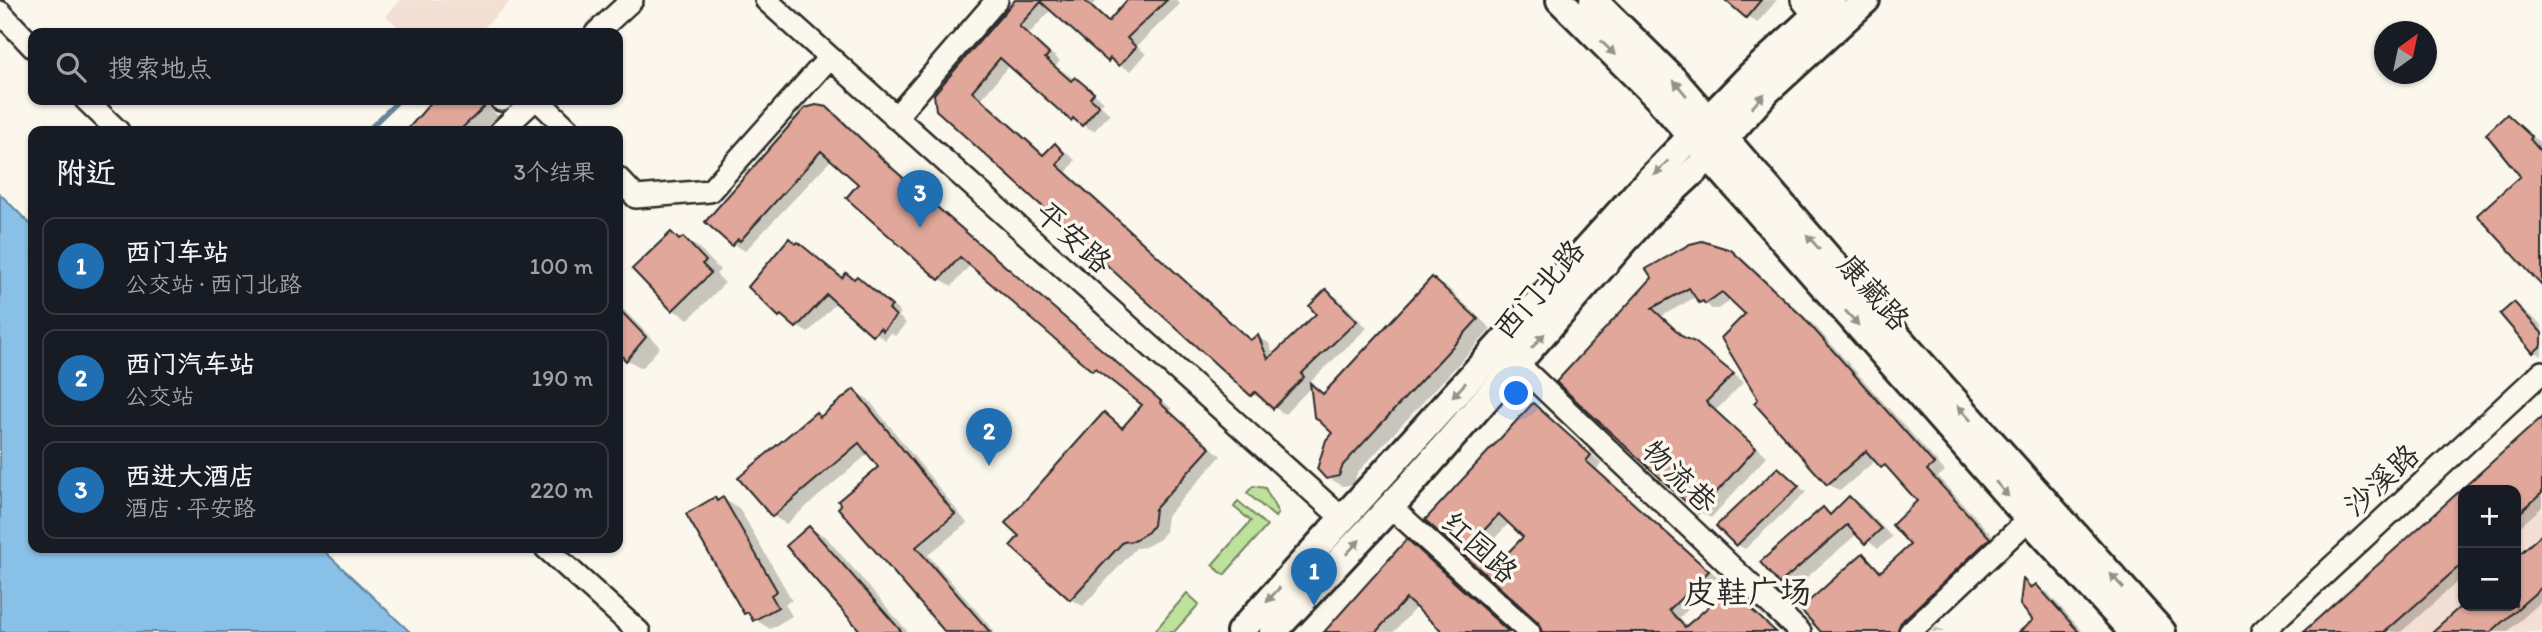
<!DOCTYPE html>
<html lang="zh">
<meta charset="utf-8">
<style>
:root{--surface:#171b24;--page:#20242c;--text:#f1f3f6;--muted:#9ea1a6;--line:#363941;--accent:#1f6fb2}
body{margin:0;font-family:Itim,"LXGW WenKai TC",sans-serif;background:var(--page);color:var(--text)}
.controls{position:absolute;right:21px;bottom:21px;display:grid;overflow:hidden;border-radius:14px;box-shadow:0 2px 5px #0004}
.controls button{width:63px;height:63px;display:grid;place-items:center;padding:0;border:0;border-bottom:2px solid var(--line);background:var(--surface);color:var(--text);font:35px sans-serif}
.compass{position:absolute;left:2374px;top:21px;width:63px;height:63px;border-radius:50%;background:var(--surface);box-shadow:0 2px 5px #0004;rotate:33deg}
.you{position:absolute;left:1517px;top:394px;width:24px;height:24px;margin:-18px;border:5px solid #fff;border-radius:50%;background:#1a73e8;box-shadow:0 0 0 10px #1a73e833}
.badge{display:grid;place-items:center;width:46px;height:46px;border-radius:50%;background:var(--accent);color:#fff;font-size:23px;font-weight:700}
.pin{position:absolute;translate:-50% -58px;filter:drop-shadow(0 2px 4px #0008)}
.pin::after{content:'';position:absolute;top:37px;width:24px;height:21px;background:inherit;clip-path:polygon(0 0,100% 0,50% 100%)}
.list{margin:0;padding:0;list-style:none}
h2{display:flex;justify-content:space-between;align-items:center;height:91px;margin:0;padding:0 28px;font-size:30px}
h2 small{font-size:23px;font-weight:400;color:var(--muted)}
.list li{display:grid;grid-template-columns:46px 1fr auto;gap:21px;align-items:center;box-sizing:border-box;height:98px;margin:0 14px 14px;padding:0 14px;border:2px solid var(--line);border-radius:14px}
.list b{display:block;font-size:26px;white-space:nowrap}
.list p{margin:0;font-size:23px;white-space:nowrap;color:var(--muted)}
.list em{font-size:23px;font-style:normal;color:var(--muted)}
.icon{flex:none;width:38px;height:38px;fill:none;stroke:currentColor;stroke-width:2;stroke-linecap:round;stroke-linejoin:round}
.map{position:relative;flex:none;width:2542px;height:632px;overflow:hidden}
.search{position:absolute;background:var(--surface);box-shadow:0 2px 5px #0004;left:28px;top:28px;width:595px;height:77px;display:flex;align-items:center;gap:18px;box-sizing:border-box;padding:0 24px;border-radius:14px;color:var(--muted);font-size:26px}
.panel{position:absolute;background:var(--surface);box-shadow:0 2px 5px #0004;left:28px;top:126px;width:595px;height:427px;border-radius:14px}
.map>svg:first-child{display:block}
</style>
<div class="map">
<svg width="2542" height="632" viewBox="0 0 2542 632">
<rect width="100%" height="100%" fill="#fbf7ec"/>
<filter id="ink" filterUnits="userSpaceOnUse"><feTurbulence type="fractalNoise" baseFrequency=".0143" numOctaves="2"/><feDisplacementMap in="SourceGraphic" scale="14" xChannelSelector="R" yChannelSelector="G"/><feConvolveMatrix kernelMatrix="1 2 1 2 8 2 1 2 1" color-interpolation-filters="sRGB"/></filter>
<g filter="url(#ink)">
<g fill="#f3dfd3" fill-rule="evenodd">
<polygon points="401,0 506,0 509,3 478,33 405,33 386,16"/>
<path d="M2542,416V632H2304L2326,609ZM2463,490H2516V606H2463Z"/>
</g>
<g fill="#bde29c" stroke="#748664" stroke-width="2">
<polygon points="1253,486 1265,488 1278,513 1275,517 1247,493"/>
<polygon points="1238,501 1267,526 1224,575 1212,565 1251,521 1234,507"/>
<polygon points="1187,593 1199,604 1174,632 1154,632"/>
</g>
<polygon fill="#88c0e7" stroke="#63849c" stroke-width="2" points="0,194 33,227 33,548 321,548 410,632 0,632"/>
<g fill="#0003" fill-rule="evenodd">
<polygon points="1017,0 1098,0 1092,6 1110,22 1129,0 1175,0 1180,4 1137,46 1146,54 1131,71 1109,60 1052,9 1029,34 1060,61 1056,66 1104,101 1100,105 1110,114 1094,131 1072,120 1010,65 982,98 1045,155 1055,145 1066,152 1075,160 1067,172 1252,341 1258,337 1269,343 1274,356 1319,314 1327,291 1338,298 1367,328 1311,381 1314,384 1285,414 1252,394 938,109"/>
<polygon points="1728,0 1777,0 1757,23"/>
<polygon points="436,100 482,100 498,116 482,131 407,131 426,115 423,112"/>
<polygon points="826,108 839,116 905,178 1172,409 1171,411 1221,456 1167,516 1165,532 1160,539 1145,547 1136,548 1083,606 1071,599 1012,546 1104,414 1124,428 1145,405 1107,375 1093,370 971,264 952,286 940,279 860,184 832,159 745,251 733,244"/>
<polygon points="2507,116 2542,144 2542,284 2522,176"/>
<polygon points="671,234 698,247 720,270 716,274 725,283 689,319 673,310 634,269"/>
<polygon points="799,244 844,278 857,278 868,284 901,313 898,316 906,323 895,336 891,333 885,340 837,302 808,333 780,316"/>
<polygon points="1730,252 1743,259 1815,326 1945,471 1938,477 2001,545 1912,632 1826,632 1863,555 1883,571 1913,545 1919,501 1894,474 1876,460 1840,491 1828,484 1757,403 1761,399 1747,314 1732,300 1718,309 1712,309 1697,296 1662,316 1691,342 1744,382 1716,410 1767,456 1711,518 1699,511 1558,382 1654,278"/>
<polygon points="1432,279 1447,287 1491,329 1357,473 1354,484 1343,486 1328,478 1335,433 1312,386 1326,394"/>
<polygon points="618,304 660,347 642,368 618,355"/>
<polygon points="2515,304 2542,325 2542,356 2534,351"/>
<polygon points="854,391 868,399 967,523 928,555 995,632 947,632 880,467 869,453 786,524 773,516 816,414 822,417"/>
<path d="M1533,405L1602,463L1597,469L1720,579L1679,618L1688,627L1729,591L1778,632H1543L1539,621L1428,520ZM1510,522L1526,536L1495,568L1480,554Z"/>
<polygon points="2542,418 2542,507 2516,530 2516,490 2463,490 2463,577 2401,632 2307,632 2318,619"/>
<polygon points="1778,470 1806,492 1745,549 1737,545"/>
<polygon points="1850,498 1861,505 1892,537 1878,549 1858,533 1792,590 1780,583 1823,510 1832,515"/>
<polygon points="715,499 719,502 723,499 739,508 792,600 785,604 792,616 770,629 745,613"/>
<polygon points="810,528 826,537 908,632 863,632"/>
<polygon points="2542,536 2542,601 2507,632 2434,632 2464,606 2516,606 2516,560"/>
<polygon points="1407,541 1419,548 1512,632 1446,632 1417,606 1394,632 1326,632"/>
<polygon points="2024,582 2047,592 2083,632 2022,632 2036,620"/>
<polygon points="1936,627 1945,632 1931,632"/>
</g>
<g fill="none" stroke-linecap="round" stroke-linejoin="round">
<polyline stroke="#63849c" stroke-width="5" points="367,131 399,100"/>
</g>
<g fill="#e0a79a" stroke="#2b2b2b" stroke-width="2" fill-rule="evenodd">
<polygon points="1015,0 1084,0 1108,22 1127,0 1167,0 1127,38 1136,47 1119,66 1110,58 1108,62 1041,2 1019,26 1049,54 1045,58 1071,81 1075,77 1094,93 1090,98 1099,106 1082,126 1073,118 1071,121 1000,58 972,91 1043,155 1055,143 1064,153 1057,165 1250,340 1258,335 1268,359 1316,314 1309,306 1326,289 1357,321 1301,374 1304,377 1273,409 1255,392 1251,396 936,110 934,94"/>
<polygon points="1725,0 1761,0 1746,18"/>
<polygon points="433,100 477,100 484,107 459,131 406,131"/>
<polygon points="816,105 827,107 893,169 1161,401 1160,403 1210,448 1155,509 1153,525 1148,532 1132,541 1123,542 1070,600 1010,546 1019,536 1005,523 1104,412 1122,428 1142,405 1095,368 1092,371 960,257 939,280 846,198 858,184 821,151 740,241 738,239 732,246 705,222 805,108"/>
<polygon points="2507,114 2532,137 2530,139 2542,153 2542,286 2477,215 2520,176 2486,134"/>
<polygon points="671,232 679,240 683,237 687,241 706,261 702,264 711,273 672,311 632,269"/>
<polygon points="789,238 796,244 798,242 842,278 846,273 854,279 857,276 892,306 889,309 896,316 883,331 880,328 873,336 827,295 796,328 781,315 779,317 748,287"/>
<polygon points="1702,241 1731,250 1803,317 1934,464 1927,470 1990,538 1901,622 1897,632 1821,632 1800,609 1863,553 1880,572 1910,545 1892,525 1917,501 1885,465 1881,468 1866,451 1827,485 1754,403 1758,399 1721,338 1745,314 1722,292 1705,304 1703,301 1699,303 1689,288 1652,308 1683,337 1695,342 1734,374 1706,402 1756,448 1698,513 1556,382 1652,278 1646,269 1690,244"/>
<polygon points="1432,277 1478,319 1343,465 1339,476 1326,479 1317,469 1326,440 1332,433 1314,416 1310,383 1323,394"/>
<polygon points="2514,302 2542,333 2542,345 2533,353 2500,314"/>
<polygon points="618,308 646,337 626,361 618,352"/>
<polygon points="854,389 955,514 916,547 990,632 945,632 838,508 841,505 838,501 878,467 859,443 772,517 738,478 816,412 820,417"/>
<path d="M1533,403L1591,455L1586,461L1709,571L1669,610L1685,627L1729,589L1776,632H1542L1538,622L1425,520ZM1499,514L1523,537L1493,568L1469,547Z"/>
<polygon points="2542,417 2542,493 2516,516 2516,490 2463,490 2463,563 2385,632 2303,632"/>
<polygon points="1778,467 1799,486 1736,546 1716,526"/>
<polygon points="1849,496 1881,529 1865,544 1847,525 1779,584 1760,562 1823,507 1830,515"/>
<polygon points="715,497 717,501 723,497 777,591 771,595 778,607 753,621 748,612 744,614 686,514"/>
<polygon points="809,526 902,632 861,632 786,546"/>
<polygon points="2542,534 2542,587 2491,632 2432,632 2461,606 2516,606 2516,557"/>
<polygon points="1407,539 1509,632 1443,632 1406,599 1376,632 1324,632"/>
<polygon points="2023,579 2031,588 2036,584 2079,632 2019,632 2033,620 2020,605"/>
</g>
<g fill="none" stroke-linecap="round" stroke-linejoin="round">
<defs>
<g id="minor">
<polyline points="766,0 1342,518"/>
<polyline points="1802,0 1815,16"/>
<polyline points="0,12 33,47"/>
<polyline points="596,33 632,0"/>
<polyline points="86,100 118,131"/>
<polyline points="501,100 502,100"/>
<polyline points="538,100 570,131"/>
<polyline points="895,118 997,0"/>
<polyline points="501,131 534,100"/>
<polyline points="618,178 636,197 710,191 829,58"/>
<polyline points="1518,364 1800,632"/>
<polyline points="1391,507 1529,632"/>
<polyline points="546,548 639,632"/>
<polyline points="1910,632 2029,519"/>
<polyline points="2262,632 2542,372"/>
</g>
<g id="major">
<polyline points="1560,0 1656,96 2029,519 2133,632"/>
<polyline points="1593,0 1674,80 1875,312 2162,632"/>
<polyline points="1240,632 1648,181 1752,74 1832,0"/>
<polyline points="1273,632 1406,490 1649,213 1709,157 1767,91 1866,0"/>
</g>
</defs>
<use href="#minor" stroke="#2b2b2b" stroke-width="26"/>
<use href="#major" stroke="#2b2b2b" stroke-width="32"/>
<use href="#minor" stroke="#fbf7ec" stroke-width="21"/>
<use href="#major" stroke="#fbf7ec" stroke-width="26"/>
</g>
<defs><path id="oneway-solid" d="M-6-.8H1V-3.2L6.5 0L1 3.2V.8H-6Z" transform="scale(1.75)"/></defs>
<g fill="#93918c">
<use href="#oneway-solid" transform="translate(1608 48) rotate(45)"/>
<use href="#oneway-solid" transform="translate(1680 88) rotate(-130)"/>
<use href="#oneway-solid" transform="translate(1758 101) rotate(-49)"/>
<use href="#oneway-solid" transform="translate(1661 168) rotate(134)"/>
<use href="#oneway-solid" transform="translate(1813 242) rotate(-131)"/>
<use href="#oneway-solid" transform="translate(1852 318) rotate(48)"/>
<use href="#oneway-solid" transform="translate(1538 341) rotate(-49)"/>
<use href="#oneway-solid" transform="translate(1459 390) rotate(132)"/>
<use href="#oneway-solid" transform="translate(1964 413) rotate(-132)"/>
<use href="#oneway-solid" transform="translate(2002 489) rotate(49)"/>
<use href="#oneway-solid" transform="translate(1353 547) rotate(-47)"/>
<use href="#oneway-solid" transform="translate(2117 581) rotate(-132)"/>
<use href="#oneway-solid" transform="translate(1273 595) rotate(132)"/>
</g>
</g>
<g text-anchor="middle" dominant-baseline="central" stroke-width="7" stroke-linejoin="round" paint-order="stroke">
<g font-size="30" fill="#2b2b2b" stroke="#fbf7ec">
<text transform="translate(1074 237) rotate(42)">平安路</text>
<text transform="translate(1539 289) rotate(-49)">西门北路</text>
<text transform="translate(1874 292) rotate(48)">康藏路</text>
<text transform="translate(1680 476) rotate(44)">物流巷</text>
<text transform="translate(2381 480) rotate(-43)">沙溪路</text>
<text transform="translate(1480 547) rotate(42)">红园路</text>
</g>
<g font-size="32" fill="#2b2b2b" stroke="#fbf7ec">
<text x="1748" y="592">皮鞋广场</text>
</g>
</g>
</svg>
<div class="controls">
<button>+</button>
<button>−</button>
</div>
<svg class="compass" viewBox="-18 -18 36 36"><path d="M0-13l5 13h-10z" fill="#e53935"/><path d="M0 13l5-13h-10z" fill="#9ea1a6"/></svg>
<div class="you"></div>
<div class="pin badge" style="left:1314px;top:606px">1</div>
<div class="pin badge" style="left:989px;top:466px">2</div>
<div class="pin badge" style="left:920px;top:228px">3</div>
<div class="search"><svg class="icon" aria-label="search" viewBox="0 0 24 24"><circle cx="10" cy="10" r="6"/><path d="M15 15l6 6"/></svg>搜索地点</div>
<section class="panel">
<h2>附近<small>3个结果</small></h2>
<ul class="list">
<li><span class="badge">1</span><div><b>西门车站</b><p>公交站 · 西门北路</p></div><em>100 m</em></li>
<li><span class="badge">2</span><div><b>西门汽车站</b><p>公交站</p></div><em>190 m</em></li>
<li><span class="badge">3</span><div><b>西进大酒店</b><p>酒店 · 平安路</p></div><em>220 m</em></li>
</ul>
</section>
</div>
